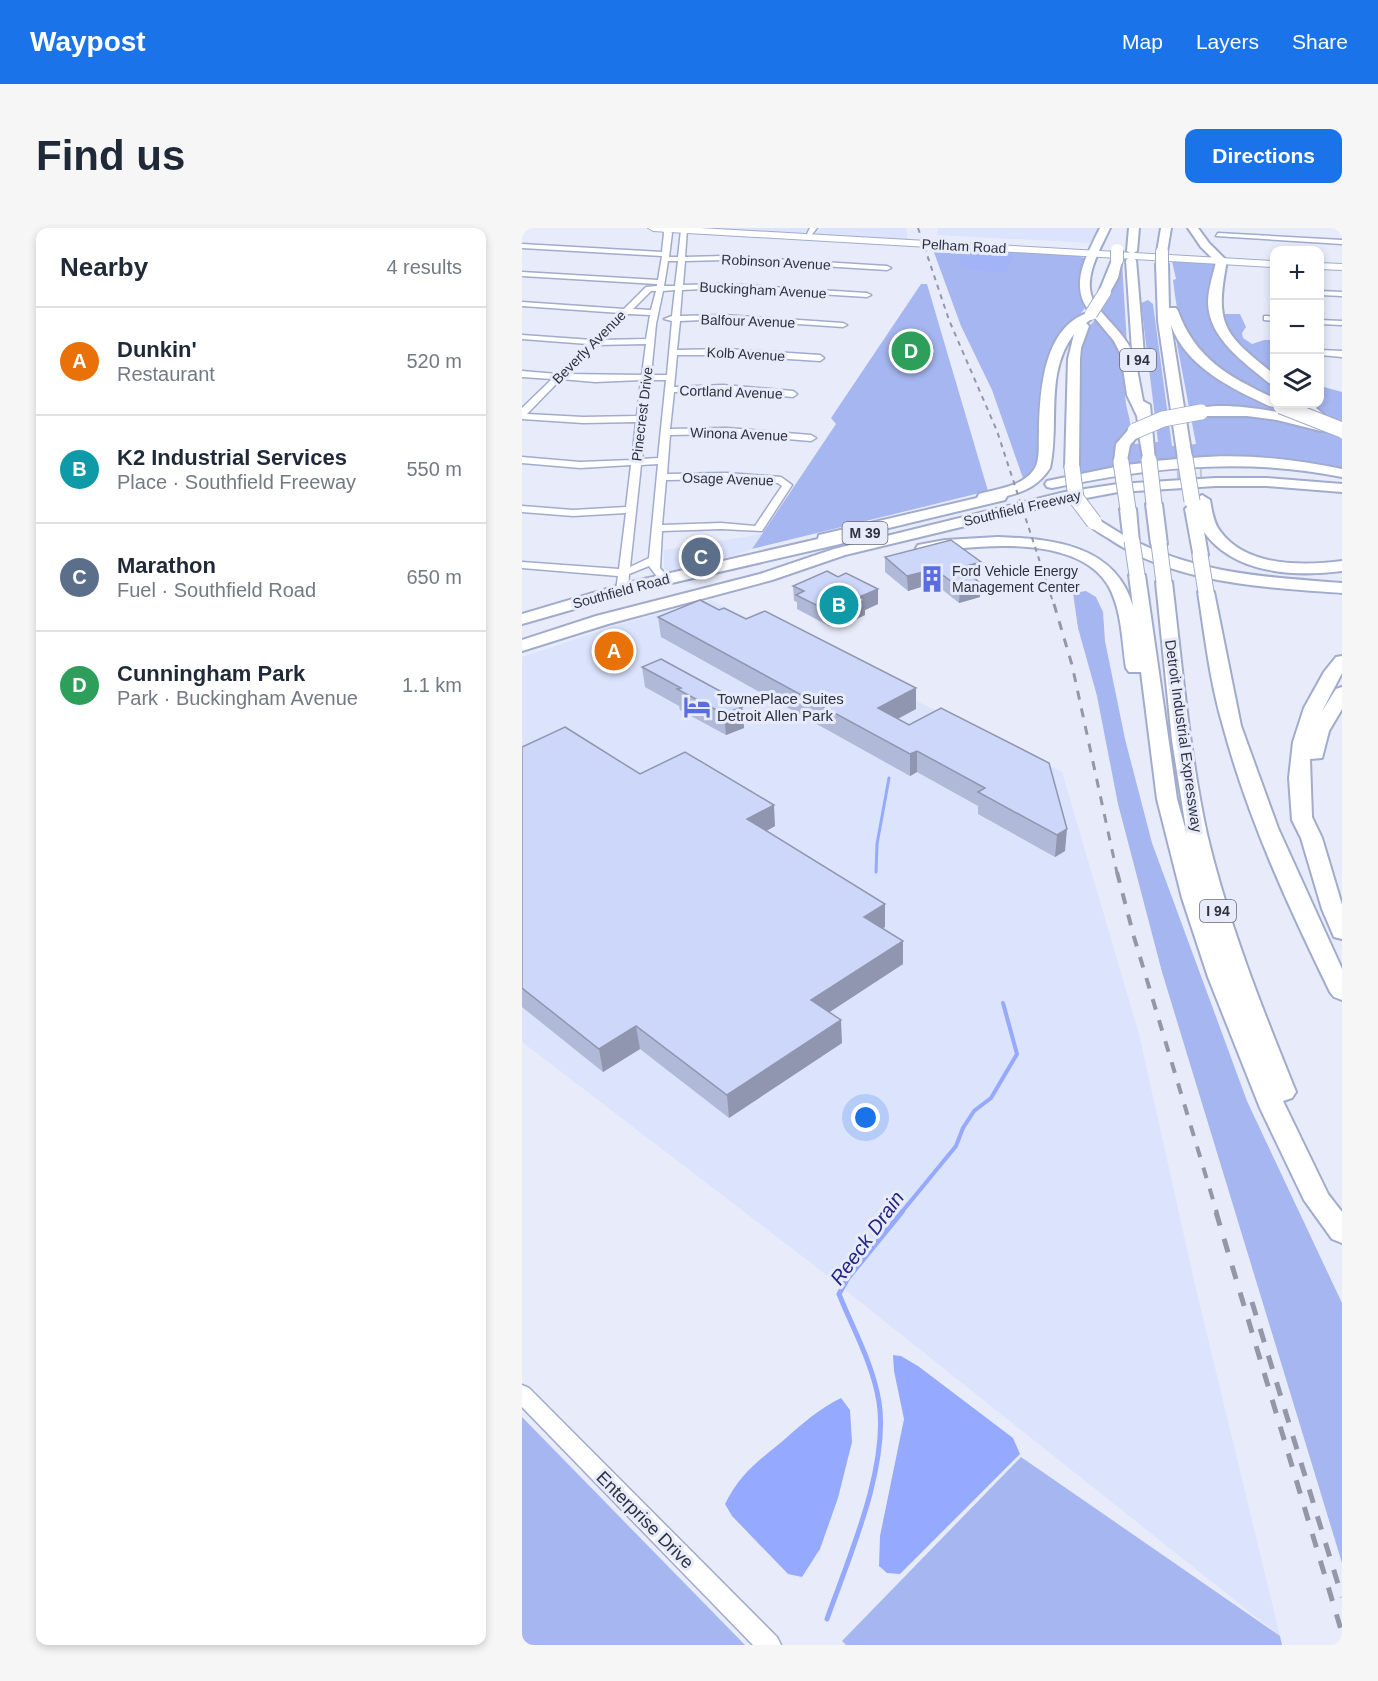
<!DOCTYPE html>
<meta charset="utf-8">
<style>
:root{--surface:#fff;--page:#f6f6f7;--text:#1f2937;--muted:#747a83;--line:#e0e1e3;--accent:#1a73e8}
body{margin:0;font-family:Helvetica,sans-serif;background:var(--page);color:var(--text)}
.controls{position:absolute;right:18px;top:18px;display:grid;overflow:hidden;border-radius:12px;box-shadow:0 3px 9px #0003}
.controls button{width:54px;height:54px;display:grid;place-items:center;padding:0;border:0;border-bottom:2px solid var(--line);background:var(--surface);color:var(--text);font:30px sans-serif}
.you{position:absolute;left:344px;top:890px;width:21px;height:21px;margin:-15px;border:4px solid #fff;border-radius:50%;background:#1a73e8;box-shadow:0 0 0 9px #1a73e833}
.badge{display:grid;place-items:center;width:39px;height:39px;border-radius:50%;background:var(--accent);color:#fff;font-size:20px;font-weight:700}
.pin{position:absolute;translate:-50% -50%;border:3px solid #fff;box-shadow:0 2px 6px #0006}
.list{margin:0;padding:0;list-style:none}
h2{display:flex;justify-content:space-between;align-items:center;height:78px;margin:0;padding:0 24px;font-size:26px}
h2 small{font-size:20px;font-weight:400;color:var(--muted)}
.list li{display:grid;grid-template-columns:39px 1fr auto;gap:18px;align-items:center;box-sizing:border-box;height:108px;padding:0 24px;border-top:2px solid var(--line)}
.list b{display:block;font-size:22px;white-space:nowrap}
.list p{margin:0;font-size:20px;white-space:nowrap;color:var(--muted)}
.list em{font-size:20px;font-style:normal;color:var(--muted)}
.icon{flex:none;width:33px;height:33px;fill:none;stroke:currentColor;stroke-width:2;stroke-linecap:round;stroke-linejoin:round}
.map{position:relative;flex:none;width:820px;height:1417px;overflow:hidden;border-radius:12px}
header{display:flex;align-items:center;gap:36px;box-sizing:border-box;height:84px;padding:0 30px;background:var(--accent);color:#fff}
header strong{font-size:28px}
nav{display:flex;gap:33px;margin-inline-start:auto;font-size:21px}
.intro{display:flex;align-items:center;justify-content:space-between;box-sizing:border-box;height:144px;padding:0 36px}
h1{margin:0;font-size:42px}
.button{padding:15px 27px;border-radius:12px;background:var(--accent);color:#fff;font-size:21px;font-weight:700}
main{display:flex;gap:36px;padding:0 36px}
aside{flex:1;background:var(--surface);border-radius:12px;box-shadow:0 3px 9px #0003}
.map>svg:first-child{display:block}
</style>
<header>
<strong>Waypost</strong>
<nav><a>Map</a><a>Layers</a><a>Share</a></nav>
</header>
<div class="intro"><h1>Find us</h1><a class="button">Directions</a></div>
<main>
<aside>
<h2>Nearby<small>4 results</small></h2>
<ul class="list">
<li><span class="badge" style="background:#e8710a">A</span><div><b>Dunkin'</b><p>Restaurant</p></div><em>520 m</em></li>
<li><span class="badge" style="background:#0f9aa8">B</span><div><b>K2 Industrial Services</b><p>Place · Southfield Freeway</p></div><em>550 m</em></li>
<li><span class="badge" style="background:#5c6f8a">C</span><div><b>Marathon</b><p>Fuel · Southfield Road</p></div><em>650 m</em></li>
<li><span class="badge" style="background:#2e9e5b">D</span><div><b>Cunningham Park</b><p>Park · Buckingham Avenue</p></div><em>1.1 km</em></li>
</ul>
</aside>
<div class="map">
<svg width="820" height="1417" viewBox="0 0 820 1417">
<rect width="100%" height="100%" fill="#e8ecfa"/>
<g fill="#dce3fd">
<polygon points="173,0 287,0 280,7"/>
<polygon points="299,0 384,0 386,13 293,7"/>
<polygon points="416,0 577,0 570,15 415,7"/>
<polygon points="240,306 230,321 211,328 149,344 142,341 142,322"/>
<polygon points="189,372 540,544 617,806 674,1061 758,1408 293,1038 0,814 0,429 95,397"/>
</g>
<g fill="#a6b6f0">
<path d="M410,19L558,28L564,31C559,49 554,63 563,80L533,119L517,238L502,253L470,162L439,98Z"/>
<path d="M650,33L695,35L689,67L705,116L752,156V172C729,161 686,139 671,118C656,100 654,74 651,52L654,51Z"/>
<polygon points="600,34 605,116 577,85 596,52"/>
<polygon points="399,56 405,56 466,263 230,321 314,196 309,190"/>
<polygon points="626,72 631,76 650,218 674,216 654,111 656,111 756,181 761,176 776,176 820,211 820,242 677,231 639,231 557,246 558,122 565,102 574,90 595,117 600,134 604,176 613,216 636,214 619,75"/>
<path d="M699,86H718L724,99L720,105L721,110L730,116L742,112H752V147C731,129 709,112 699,86Z"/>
<polygon points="798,153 802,159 820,164 820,200 789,176 798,176"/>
<polygon points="564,363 574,369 581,384 583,413 603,511 630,615 725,873 820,1075 820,1335 640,744 596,576 575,468 556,400 551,365"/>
<polygon points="0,1189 223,1417 0,1417"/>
<polygon points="499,1229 758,1408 760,1417 324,1417 320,1413"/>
</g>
<polygon fill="#a2b3f7" points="440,25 442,25 492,28 484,44 449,42 439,39 437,35"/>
<g fill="#95aafe">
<polygon points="371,1127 379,1128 396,1138 491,1210 498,1226 378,1346 365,1345 357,1338 358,1308 382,1191 372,1143"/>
<path d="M319,1170L328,1182L330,1214L316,1270L298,1321L280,1349L266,1346L210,1288L203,1276C219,1244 237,1233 263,1211C281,1195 298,1180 319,1170Z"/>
</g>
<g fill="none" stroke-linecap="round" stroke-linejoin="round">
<polyline stroke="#95aafe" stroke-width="3" points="354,644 355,616 367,550"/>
<polyline stroke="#95aafe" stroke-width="4" points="379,985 434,918 441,900 452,883 469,870 495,826 481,775"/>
<path stroke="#95aafe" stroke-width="5" d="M305,1391C327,1329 367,1239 357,1174C351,1136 331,1101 317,1066L326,1050L380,984"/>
<polyline stroke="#c3c7d5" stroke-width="15" stroke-dasharray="15 8" stroke-linecap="butt" points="655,248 680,247"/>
<defs>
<g id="minor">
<path d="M140,0H146L150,5L147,29H156L159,2L162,0L165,2L163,29L203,28L365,38L369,40L365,42L203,32L163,33L161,57L202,56L345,65L349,67L345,69L202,60L160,62L158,88L201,87L321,95L325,97L321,99L201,91L158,93L155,122L205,121L298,127L302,130L298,133L205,127H155L152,159L201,157L271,163L275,166L271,169L201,163L152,164L148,201L205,200L289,207L294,210L289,213L205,206L148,207L145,246L204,245L259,249L270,257L240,303L199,301L140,303L138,340L148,352L147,354H139L127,338L107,346L106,362L100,365L94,362L96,348L0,340V334L97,341L104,285L51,288L0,284V278L51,282L104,279L109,237L58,240L0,235V229L58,234L110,232L114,194L61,195L0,191V180L30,151L0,149V143L35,146L66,116L0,111V107L70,112L98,85L0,78V74L102,81L124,59L135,58V56L0,48V44L136,52L140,28L0,20V16L140,24L142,5ZM146,33H156L153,58H142ZM153,62L150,88L142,91L150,93L145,147H129L134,96L141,63ZM129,63H134L129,82L111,81ZM106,86L128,87L124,111L79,112ZM124,116L120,147L44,146L74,117ZM39,151L73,154L119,152L115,188L61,189L5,186ZM128,152H144L136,230L120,231ZM136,236L127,330L108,339L119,237ZM204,251L256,255L260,258L233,298L199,295L140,297L144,252Z"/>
<polygon points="288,0 295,0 287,10 283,10"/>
<polygon points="696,5 820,12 820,16 694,8"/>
<polygon points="798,63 820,64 820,68 798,67"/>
<polygon points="745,88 752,89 752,93 742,92 742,88"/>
<polygon points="798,92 820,93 820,97 798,96"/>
<polygon points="798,122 820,123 820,129 798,127"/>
<polygon points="0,1157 7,1160 255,1409 259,1417 231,1417 0,1179"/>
</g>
<g id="major">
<polygon points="126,0 178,0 752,33 752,39 131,3"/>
<polygon points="798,35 820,36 820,42 798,41"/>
</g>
<g id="highway">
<path d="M578,0H588C579,20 558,53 573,75C584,92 601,104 610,123L604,32L609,29L614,32L623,138L622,141H615L621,173L628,177L633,233L656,231L636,93L634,36L640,33L646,36L647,80H654L656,83C673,131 709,150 752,170V176H758L752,179L747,178C709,160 664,139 649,97L670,230C721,225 771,231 820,241V249C720,229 629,239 530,260L525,259L523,256L525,253L598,238L592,234L594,216L608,200H617L615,188L605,167L599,127L592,113L572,89L564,95L567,98L559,120L558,131L557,239L555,242H545L543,239L546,131L552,106C522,145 538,196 528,240C517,257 504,263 485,268L483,272L325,310L324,314L318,316L115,363L0,396V386L105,355L296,311L297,307L455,270L457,266C474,261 499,259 511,243C519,233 516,215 517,203C518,163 521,98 568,84C546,57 565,27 578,0ZM617,207L622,235L604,237L608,217Z"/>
<polygon points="607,0 617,0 615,23 610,26 605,23"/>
<polygon points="639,0 649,0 645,24 640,27 635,24"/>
<path d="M666,0H676L687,15L705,33C692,98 702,106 752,146V156L747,155C723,135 687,111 686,75C686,61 691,47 694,34L679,19Z"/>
<polygon points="595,29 600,32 596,50 587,66 579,66 577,64 590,32"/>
<path d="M774,176H789L816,198L814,201L799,203L755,192L725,188H679L672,184C688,169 773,186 794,193Z"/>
<polygon points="694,250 745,250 820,256 820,264 745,258 694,258 596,264 543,274 323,327 250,352 86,396 0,423 0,412 74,388 238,346 312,321 543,264 596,256"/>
<path d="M680,267L688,272C690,282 691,294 698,303C724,339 781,338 820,333V343C773,349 712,346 682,304L686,327L678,332L672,330L663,281L666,278L674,277L672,272Z"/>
<polygon points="632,271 640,276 645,316 637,321 629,316 624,276"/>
<path d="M606,276L614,281L617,315C680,346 751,350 820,355V365C742,359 653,356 586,310C579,306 570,301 564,294L572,289L601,307L598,281Z"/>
<path d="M476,309C531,311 593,317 611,378L607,347L615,342L623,347L655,571L665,607L650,512L634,354L642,349L650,354C660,438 667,523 685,606C706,695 740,780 774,864L770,870L761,873L806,966L820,984V1015L810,1011L782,972L738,880L686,749L660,670L635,571L619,444H607L604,440C600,414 600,383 587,359C557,305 453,317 402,325L394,320L396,317L423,312Z"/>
<path d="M684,359L692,364L719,498L756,600L820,741V772L812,769L808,764C766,678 726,591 701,498C688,454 683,409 676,364Z"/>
<polygon points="820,428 820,445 799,485 814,461 820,459 820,481 807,503 800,530 788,531 790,589 800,610 820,677 820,711 812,709 800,681 779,610 770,592 767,550 771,514 782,480 802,444 814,429"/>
</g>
</defs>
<use href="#minor" stroke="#a1abcc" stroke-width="3"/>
<use href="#major" stroke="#a1abcc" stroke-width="2"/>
<use href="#highway" stroke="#a1abcc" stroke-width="4"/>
<use href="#minor" fill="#fff" fill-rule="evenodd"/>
<use href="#major" fill="#fff" fill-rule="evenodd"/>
<use href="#highway" fill="#fff" fill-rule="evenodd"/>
<polyline stroke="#9498a6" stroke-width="2" stroke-dasharray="5 5" stroke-linecap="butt" points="396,0 427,92 475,203 532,377"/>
<polyline stroke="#9498a6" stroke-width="3" stroke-dasharray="9 9" stroke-linecap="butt" points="532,376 550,437 595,645"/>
<polyline stroke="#9498a6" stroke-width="4" stroke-dasharray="11 11" stroke-linecap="butt" points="595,644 612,709 695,985"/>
<g stroke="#9498a6" stroke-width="5" stroke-dasharray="14 14" stroke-linecap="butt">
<polyline points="694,984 820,1405"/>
<polyline points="730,1074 820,1369"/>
</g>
<defs>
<g id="highway-bridge-far1">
<polyline points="595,22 595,32"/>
<polyline points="640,24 640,36"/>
<polyline points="569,86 583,64"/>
</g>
<g id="highway-bridge">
<polyline points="759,178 820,202"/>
<polyline points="613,203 641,191 679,184"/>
<polyline points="663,230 670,273"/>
<polyline points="627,232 632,276"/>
<polyline points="599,234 606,281"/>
<polyline points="550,239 554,270 572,294"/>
<polyline points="610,313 615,347"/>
<polyline points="637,316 642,354"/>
<polyline points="678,327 684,364"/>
</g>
</defs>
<use href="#highway-bridge-far1" stroke="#a1abcc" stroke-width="14" stroke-linecap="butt"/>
<use href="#highway-bridge" stroke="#a1abcc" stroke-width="17" stroke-linecap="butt"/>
<use href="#highway-bridge-far1" stroke="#fff" stroke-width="12"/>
<use href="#highway-bridge" stroke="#fff" stroke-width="15"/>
</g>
<g fill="#b0b9d7">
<polygon points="363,329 459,334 459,349 453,350 458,369 437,375 417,359 414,360 409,356 386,363 363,344"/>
<polygon points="316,349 356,361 356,376 343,382 343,387 319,398 313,395 307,398 275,381 275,374 272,373 271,358"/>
<polygon points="197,382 224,391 394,460 394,481 376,491 387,497 527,535 543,623 533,629 456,586 456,578 395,544 388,548 139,409 136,389"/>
<polygon points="120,439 220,475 222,500 204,507 158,482 157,478 123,459"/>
<polygon points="0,519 118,546 253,598 244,603 363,676 363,699 361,700 381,736 307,784 320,815 207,890 118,821 81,844 0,779"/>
</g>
<g fill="#9096af">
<polygon points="459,334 459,349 439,354 440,339"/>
<polygon points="409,342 409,356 386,363 385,348"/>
<polygon points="418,345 417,359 414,360 414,346"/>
<polygon points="458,355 458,369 437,375 438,360"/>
<polygon points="356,361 356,376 343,382 343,387 319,398 318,383 337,369"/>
<polygon points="313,380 313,395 307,398 306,383"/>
<polygon points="394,460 394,481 356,501 356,480"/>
<polygon points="220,475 222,500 204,507 202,486"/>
<polygon points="395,523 395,544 388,548 388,526"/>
<polygon points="252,577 253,598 227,613 225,591"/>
<polygon points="545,601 543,623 533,629 535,607"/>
<polygon points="363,676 363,699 343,712 342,689"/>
<polygon points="381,713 381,736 291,795 289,772"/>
<polygon points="319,792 320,815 207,890 205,867"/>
<polygon points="114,798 118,821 81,844 77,821"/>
</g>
<g fill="#cdd7fa" stroke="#9096af" stroke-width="1.5">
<polygon points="429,312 459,334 440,339 458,355 438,360 418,345 414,346 409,342 385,348 363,329"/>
<polygon points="305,343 316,349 324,345 356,361 337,369 343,372 318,383 313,380 306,383 274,367 282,363 271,358"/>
<polygon points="178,372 197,382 202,380 224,391 243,383 394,460 356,480 387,497 419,480 527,535 545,601 535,607 456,564 463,560 395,523 388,526 136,389"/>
<polygon points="139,431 220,475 216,477 220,479 202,486 155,461 159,460 120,439"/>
<polygon points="43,499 118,546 163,524 252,577 225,591 363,676 342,689 381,713 289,772 319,792 205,867 114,798 77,821 0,760 0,519"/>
</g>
<defs>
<symbol id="building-bare" viewBox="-9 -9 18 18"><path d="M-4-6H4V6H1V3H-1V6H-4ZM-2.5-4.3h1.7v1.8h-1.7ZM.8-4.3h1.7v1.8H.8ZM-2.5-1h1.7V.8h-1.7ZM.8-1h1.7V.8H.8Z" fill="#596ce3" stroke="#e8ecfa" stroke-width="2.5" paint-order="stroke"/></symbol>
<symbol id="hotel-bare" viewBox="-9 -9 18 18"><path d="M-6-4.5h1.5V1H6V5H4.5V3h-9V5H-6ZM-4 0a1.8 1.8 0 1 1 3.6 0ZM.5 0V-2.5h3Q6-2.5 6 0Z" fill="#596ce3" stroke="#e8ecfa" stroke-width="2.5" paint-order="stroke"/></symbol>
</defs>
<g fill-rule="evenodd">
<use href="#building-bare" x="391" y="332" width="38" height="38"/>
<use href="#hotel-bare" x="156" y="460" width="38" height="38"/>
</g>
<g text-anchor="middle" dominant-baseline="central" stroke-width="6" stroke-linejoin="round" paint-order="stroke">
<g font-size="14" fill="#2e323f" stroke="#e8ecfa">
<text transform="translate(442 18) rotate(3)">Pelham Road</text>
<text transform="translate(254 34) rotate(3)">Robinson Avenue</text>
<text transform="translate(241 62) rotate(3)">Buckingham Avenue</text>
<text transform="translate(226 93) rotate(2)">Balfour Avenue</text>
<text transform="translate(67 119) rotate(-45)">Beverly Avenue</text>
<text transform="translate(224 126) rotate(3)">Kolb Avenue</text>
<text transform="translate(209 164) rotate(2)">Cortland Avenue</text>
<text transform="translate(120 186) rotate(-83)">Pinecrest Drive</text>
<text transform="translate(217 206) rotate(2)">Winona Avenue</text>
<text transform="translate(206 251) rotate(2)">Osage Avenue</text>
<text transform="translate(500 280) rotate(-13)">Southfield Freeway</text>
<text transform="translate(99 363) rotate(-15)">Southfield Road</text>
</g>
<g fill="#e8ecfa" stroke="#666a77" stroke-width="1.5">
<rect x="598" y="121" width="36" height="22" rx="4.5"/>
<rect x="320.5" y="294" width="45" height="22" rx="4.5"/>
<rect x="678" y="672" width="36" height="22" rx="4.5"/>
</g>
<g font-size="14" font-weight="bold" fill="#2e323f">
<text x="616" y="132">I 94</text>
<text x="343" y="305">M 39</text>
<text x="696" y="683">I 94</text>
</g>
<g font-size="14" fill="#2e323f" stroke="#e8ecfa" text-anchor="start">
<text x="430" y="343">Ford Vehicle Energy<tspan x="430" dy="16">Management Center</tspan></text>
</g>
<g font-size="15" fill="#2e323f" stroke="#e8ecfa" text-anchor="start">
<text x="195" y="470">TownePlace Suites<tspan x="195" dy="17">Detroit Allen Park</tspan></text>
</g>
<g font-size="15" fill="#2e323f" stroke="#e8ecfa">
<text transform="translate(662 508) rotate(82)">Detroit Industrial Expressway</text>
</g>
<g font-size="18" fill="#2e323f" stroke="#e8ecfa">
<text transform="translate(123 1292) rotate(45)">Enterprise Drive</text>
</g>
<g font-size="20" font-style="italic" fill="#222584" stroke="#e8ecfa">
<text transform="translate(345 1010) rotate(-54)">Reeck Drain</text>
</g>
</g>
</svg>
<div class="controls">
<button>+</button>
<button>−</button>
<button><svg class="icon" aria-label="layers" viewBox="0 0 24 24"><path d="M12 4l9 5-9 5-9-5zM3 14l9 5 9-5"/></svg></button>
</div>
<div class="you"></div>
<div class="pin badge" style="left:92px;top:423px;background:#e8710a">A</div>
<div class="pin badge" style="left:317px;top:377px;background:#0f9aa8">B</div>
<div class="pin badge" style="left:179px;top:329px;background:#5c6f8a">C</div>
<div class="pin badge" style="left:389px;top:123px;background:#2e9e5b">D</div>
</div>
</main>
